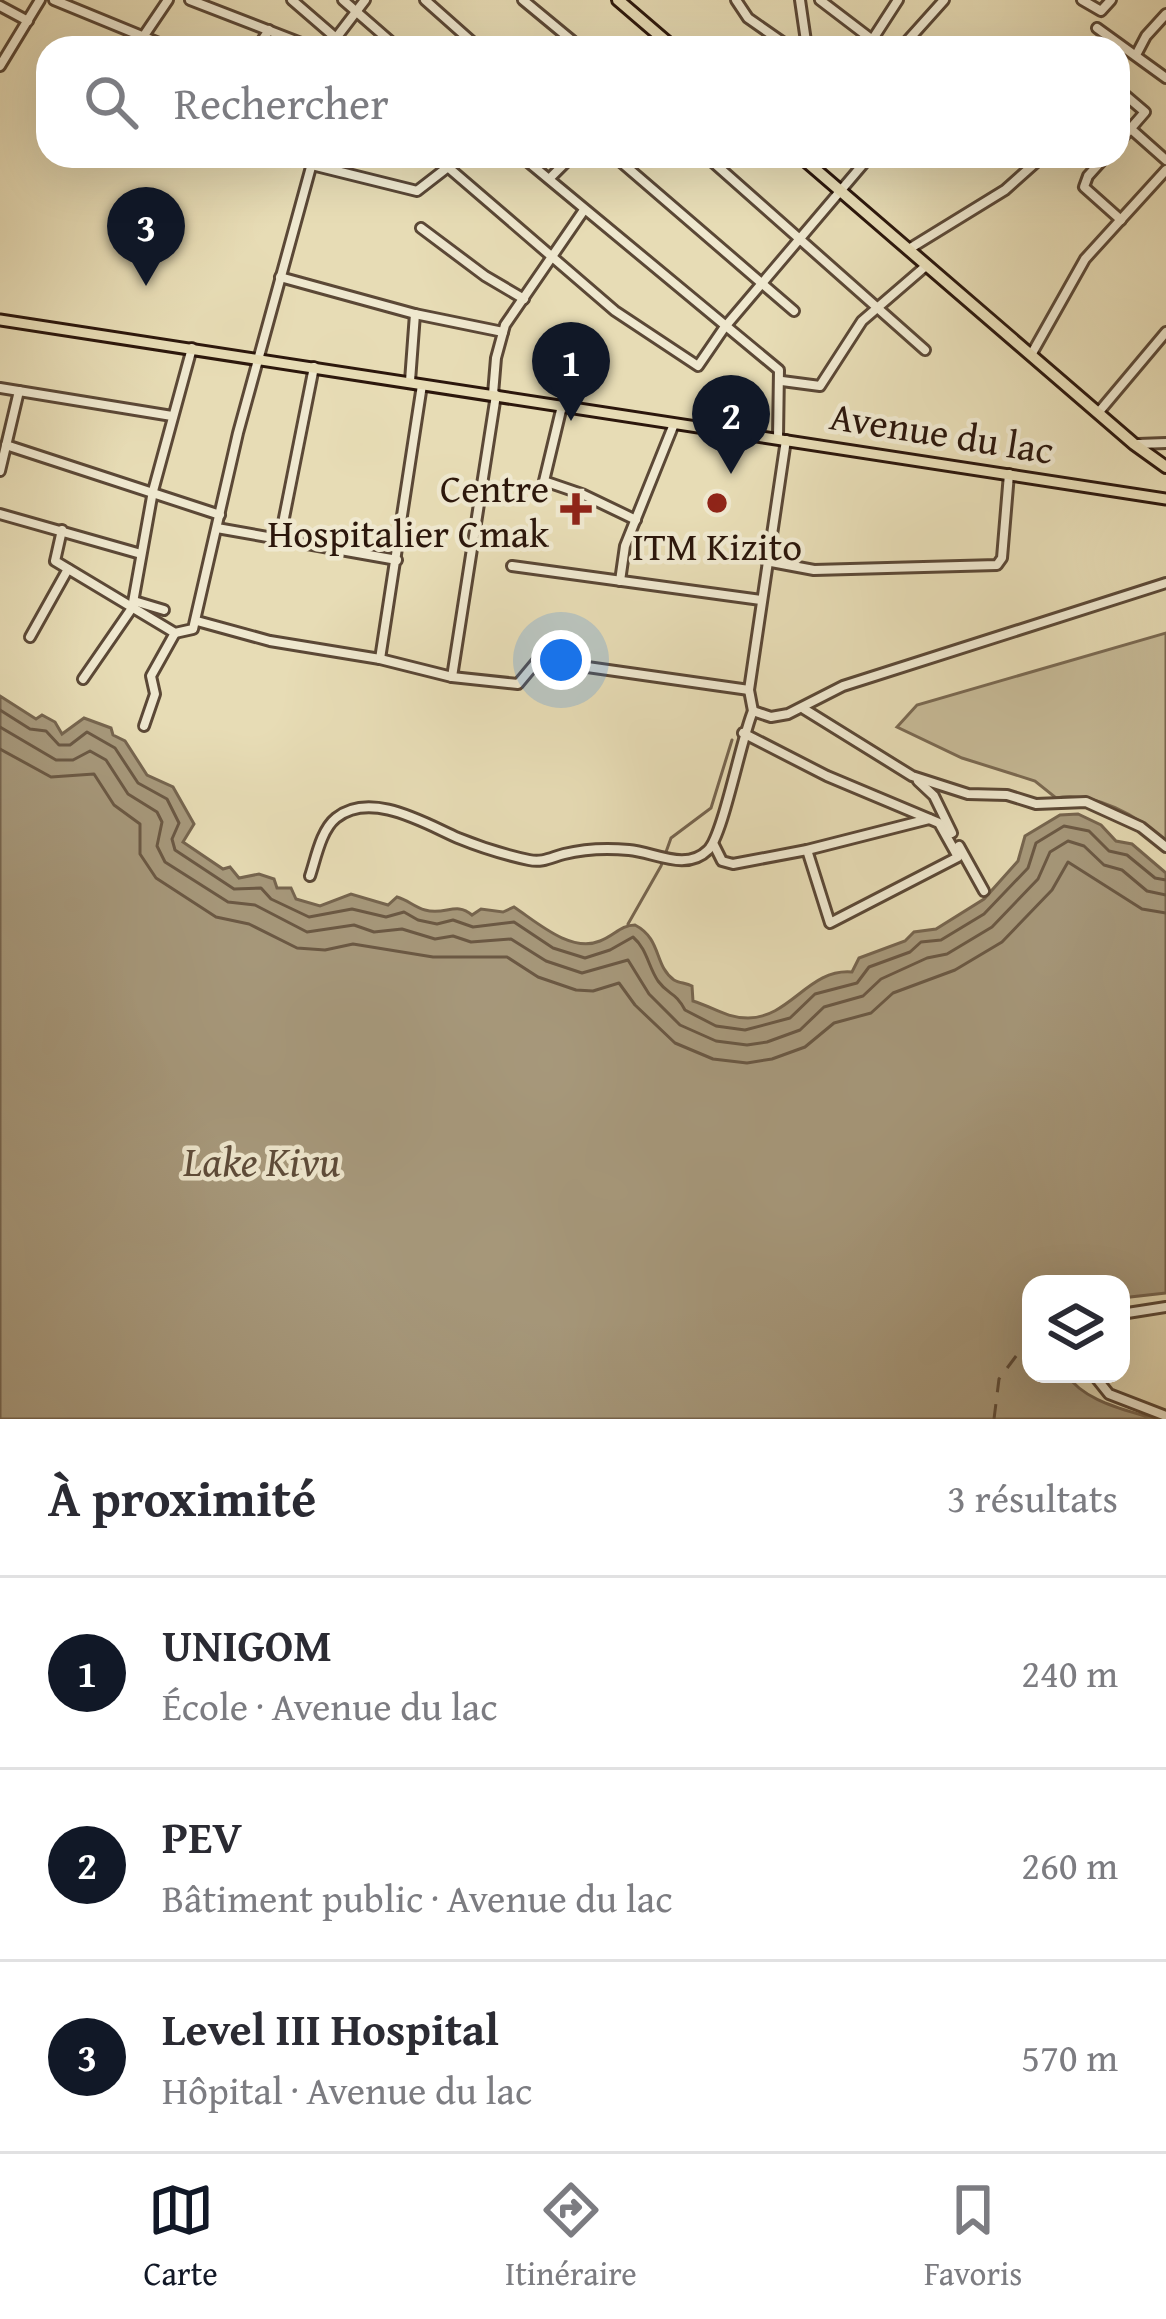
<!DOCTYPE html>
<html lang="fr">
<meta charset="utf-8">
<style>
:root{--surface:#fff;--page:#f2f2f3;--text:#2b2b33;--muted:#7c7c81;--line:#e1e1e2;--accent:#111827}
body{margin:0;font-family:"Gentium Book Plus",serif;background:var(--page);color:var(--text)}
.controls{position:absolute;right:36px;bottom:36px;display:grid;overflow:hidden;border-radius:24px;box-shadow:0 12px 48px #0002}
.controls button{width:108px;height:108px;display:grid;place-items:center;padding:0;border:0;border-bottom:3px solid var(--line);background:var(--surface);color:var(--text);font:60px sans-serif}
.you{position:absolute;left:561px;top:660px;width:42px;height:42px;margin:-30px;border:9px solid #fff;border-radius:50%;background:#1a73e8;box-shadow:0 0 0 18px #1a73e833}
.badge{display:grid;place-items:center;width:78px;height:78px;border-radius:50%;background:var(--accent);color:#fff;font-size:39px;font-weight:700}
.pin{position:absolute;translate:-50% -99px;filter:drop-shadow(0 3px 6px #0008)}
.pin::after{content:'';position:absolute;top:63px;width:42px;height:36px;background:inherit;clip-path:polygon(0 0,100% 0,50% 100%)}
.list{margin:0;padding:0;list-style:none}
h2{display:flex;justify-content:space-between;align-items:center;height:156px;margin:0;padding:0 48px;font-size:51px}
h2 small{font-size:39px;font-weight:400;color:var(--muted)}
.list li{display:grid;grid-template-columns:78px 1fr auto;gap:36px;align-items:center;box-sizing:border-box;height:192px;padding:0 48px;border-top:3px solid var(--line)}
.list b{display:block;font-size:45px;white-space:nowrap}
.list p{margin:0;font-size:39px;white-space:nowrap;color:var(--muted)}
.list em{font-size:39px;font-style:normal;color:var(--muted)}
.icon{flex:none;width:66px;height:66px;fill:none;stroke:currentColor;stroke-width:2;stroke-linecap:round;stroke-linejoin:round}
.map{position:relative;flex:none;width:1166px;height:1419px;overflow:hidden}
.search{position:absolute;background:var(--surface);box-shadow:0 12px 48px #0002;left:36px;right:36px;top:36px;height:132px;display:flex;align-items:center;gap:30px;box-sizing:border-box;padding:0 42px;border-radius:36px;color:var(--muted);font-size:45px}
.sheet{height:732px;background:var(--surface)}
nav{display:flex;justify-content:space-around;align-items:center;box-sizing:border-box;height:168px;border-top:3px solid var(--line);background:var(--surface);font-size:33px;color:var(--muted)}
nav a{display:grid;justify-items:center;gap:6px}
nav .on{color:var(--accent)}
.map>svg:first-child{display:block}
</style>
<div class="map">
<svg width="1166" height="1419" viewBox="0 0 1166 1419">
<rect width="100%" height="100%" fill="#e7dcb5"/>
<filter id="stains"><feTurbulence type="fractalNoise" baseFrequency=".00167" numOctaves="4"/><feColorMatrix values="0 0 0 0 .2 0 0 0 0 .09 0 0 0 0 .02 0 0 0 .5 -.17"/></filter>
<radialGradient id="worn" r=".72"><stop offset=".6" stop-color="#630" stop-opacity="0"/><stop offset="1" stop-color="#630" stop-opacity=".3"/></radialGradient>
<path fill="#c7bb98" stroke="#7a6952" stroke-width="3" d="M1166,633V842C1139,816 1094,791 1056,798L1035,781L962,758L897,727L917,705Z"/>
<path fill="#a7997c" stroke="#76654f" stroke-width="3" d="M0,696L36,719L42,715L55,722L62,734L84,718L111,728L113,735L125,741L147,775L173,787L194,824L183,842L223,869L230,867L239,878L259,874L274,879L277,888H291L296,899L320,906L351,894L388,905L397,897C408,900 414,907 425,910C445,916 456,901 472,915L481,909L503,912L514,907C538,923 571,953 600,941C614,936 621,925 635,925C662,939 654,966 674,980C679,983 686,983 692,986L693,1001C713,1007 726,1018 748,1018C790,1018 809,968 852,972L859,958L905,941L914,932L936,929L984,899L1018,861L1025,836L1060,815L1078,814L1101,825L1116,841L1132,844L1166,873V1293L1121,1298V1284H1031V1350L1026,1361H1031V1374H1066C1085,1402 1124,1409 1154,1419H0Z"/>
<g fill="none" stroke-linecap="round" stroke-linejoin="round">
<g stroke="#6a5844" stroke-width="3">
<path d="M0,710L30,729L46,731L59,745H70L87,732L115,748L138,783L167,799L179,823L172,839L175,850L234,889L261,888L271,899L309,917L352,909L386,917L404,912L418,920L437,924L453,920L473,927L514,922L553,948L585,958L610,950L633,937C647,949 648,966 658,981C669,996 675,991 685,1010L716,1026L745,1030L790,1018L815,994L857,983L869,967L910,952L921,942L941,940L984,914L1028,868L1036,843L1064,826L1089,831L1109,851L1127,855L1155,878L1166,880"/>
<polyline points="0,727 56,760 73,760 90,751 106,760 128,794 157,812 162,822 157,846 165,862 228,902 255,905 307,932 354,925 374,932 402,929 435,939 453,936 471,942 511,939 546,961 582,973 628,960 649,994 680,1025 716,1041 747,1045 767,1042 800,1030 824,1007 863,996 881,979 927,958 947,954 992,927 1038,879 1050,852 1068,841 1084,846 1104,865 1122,870 1147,891 1166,895"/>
<polyline points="0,749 51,777 94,774 114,805 140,824 140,854 156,878 216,917 249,924 297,948 325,950 353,944 433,957 507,957 538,977 576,990 593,991 619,983 635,1005 675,1043 713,1059 747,1063 772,1059 805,1047 834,1023 871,1013 893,993 955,970 1002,942 1052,890 1068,862 1142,909 1166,913"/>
</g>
<polyline stroke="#76654f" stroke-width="3" points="628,924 661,866 671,838 711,808 732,740"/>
<polyline stroke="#5d4b39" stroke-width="3" stroke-dasharray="15 12" stroke-linecap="butt" points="994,1419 999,1379 1031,1336"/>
<defs>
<g id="minor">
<polyline points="54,0 171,48"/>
<polyline points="190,0 314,48"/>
<polyline points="292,0 336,38"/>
<polyline points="343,0 398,48"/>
<polyline points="425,0 479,48"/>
<polyline points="523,0 581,48"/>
<polyline points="736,0 748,18 791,48"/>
<polyline points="800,0 807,48"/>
<polyline points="820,0 883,48"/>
<polyline points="1082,0 1101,11 1111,0"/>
<polyline points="0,6 28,21"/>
<polyline points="1097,28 1166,78"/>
<polyline points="143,37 168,0"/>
<polyline points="257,48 269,30"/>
<polyline points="335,48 336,38 365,0"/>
<polyline points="867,48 898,0"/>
<polyline points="901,48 944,0"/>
<polyline points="1136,55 1146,36 1166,14"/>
<polyline points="0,66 40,0"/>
<polyline points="1118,89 1145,112 1118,143"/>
<polyline points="1131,129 1166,160"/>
<polyline points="435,156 615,311 698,366 724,328 870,156"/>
<polyline points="521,156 779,370 778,437"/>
<polyline points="614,156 794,311"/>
<polyline points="706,156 925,350"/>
<polyline points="1106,156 1088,176 1084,187 1121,220"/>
<polyline points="312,165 417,191 448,167"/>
<polyline points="550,178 572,156"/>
<polyline points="421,228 485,276 524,299"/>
<polyline points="909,249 1005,190 1043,156"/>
<polyline points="280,277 415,314 503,332"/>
<polyline points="1031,355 1085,259 1166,170"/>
<polyline points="410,381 415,314"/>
<polyline points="782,381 820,386 862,321 927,265"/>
<polyline points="0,388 172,416"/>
<polyline points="493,394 496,358 505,325 584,210"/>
<polyline points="562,406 544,481 582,494 636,520"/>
<polyline points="1098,413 1166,332"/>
<polyline points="1138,444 1166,443"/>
<polyline points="6,445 220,515"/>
<polyline points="0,471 19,391"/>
<polyline points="0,514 141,554"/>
<polyline points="217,528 397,560"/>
<polyline points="62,530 55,561 175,633 193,629 238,433 314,156"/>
<polyline points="280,538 314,367"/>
<polyline points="766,561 814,570 997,565 1002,558 1009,474"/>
<polyline points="512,566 761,600"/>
<polyline points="620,581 625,546 674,424"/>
<polyline points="134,601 164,610"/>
<polyline points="197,621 270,641 380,659 452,677 518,684 538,660 749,690"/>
<polyline points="30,637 68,569"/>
<polyline points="380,659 422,385"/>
<polyline points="452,677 496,395"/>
<polyline points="83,679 132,608 153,491 192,348"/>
<polyline points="804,709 912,776 968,794 1007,795 1036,804 1086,802 1141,827 1166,847"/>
<polyline points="753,711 771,717 788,714 843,686 1166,583"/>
<polyline points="753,711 749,690 786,440"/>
<polyline points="144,726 155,694 151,676 175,633"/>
<polyline points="743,733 827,776 939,823 958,857 830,923 807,850"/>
<polyline points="918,781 934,796 952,833"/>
<polyline points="714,845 722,861 733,864 807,850 929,819"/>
<polyline points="959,846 984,891"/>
<path d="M310,876C316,858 321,830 336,818C371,790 426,824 458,838C480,847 506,855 529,860C543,863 552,857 564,854C584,849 608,848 629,850C654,852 686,872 708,850C723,836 741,739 753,711"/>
<polyline points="1121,1314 1166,1307"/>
<polyline points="1093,1374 1109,1394 1166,1416"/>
</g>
<polyline id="major" points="0,320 1166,499"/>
<g id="highway">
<polyline points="618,0 674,48"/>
<polyline points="800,156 1134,444 1166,467"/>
</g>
</defs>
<use href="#minor" stroke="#5b4836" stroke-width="14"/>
<use href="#major" stroke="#2c170c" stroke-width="15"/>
<use href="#highway" stroke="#2c170c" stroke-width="16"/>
<use href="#minor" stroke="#efe8cf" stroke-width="8"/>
<use href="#major" stroke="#e7dcb5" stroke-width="9"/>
<use href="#highway" stroke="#e7dcb5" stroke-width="10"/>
</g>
<g fill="#8f2418" stroke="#efe8cf" stroke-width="4.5">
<circle cx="717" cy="503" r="12"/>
<path d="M570 491h12v12h12v12h-12v12h-12v-12h-12v-12h12z"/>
</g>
<g text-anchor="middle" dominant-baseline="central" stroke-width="9" stroke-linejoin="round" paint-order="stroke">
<g font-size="39" fill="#2c170c" stroke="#efe8cf">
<text transform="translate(942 432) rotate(9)">Avenue du lac</text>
</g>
<g font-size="39" fill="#2c170c" stroke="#efe8cf" text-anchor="end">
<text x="549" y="487">Centre<tspan x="549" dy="45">Hospitalier Cmak</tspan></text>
<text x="717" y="545" text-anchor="middle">ITM Kizito</text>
</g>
<g font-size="42" font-style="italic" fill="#5d4b39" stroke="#efe8cf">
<text x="262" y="1160">Lake Kivu</text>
</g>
</g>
<rect width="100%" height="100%" filter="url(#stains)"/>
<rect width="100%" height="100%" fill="url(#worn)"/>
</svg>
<div class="controls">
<button><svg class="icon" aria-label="layers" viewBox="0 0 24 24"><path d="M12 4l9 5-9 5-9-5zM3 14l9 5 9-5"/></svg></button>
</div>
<div class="you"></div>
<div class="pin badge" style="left:571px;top:421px">1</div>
<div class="pin badge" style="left:731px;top:474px">2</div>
<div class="pin badge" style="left:146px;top:286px">3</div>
<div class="search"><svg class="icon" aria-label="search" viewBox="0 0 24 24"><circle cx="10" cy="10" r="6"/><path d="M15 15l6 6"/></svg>Rechercher</div>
</div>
<section class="sheet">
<h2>À proximité<small>3 résultats</small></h2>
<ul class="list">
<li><span class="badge">1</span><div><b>UNIGOM</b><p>École · Avenue du lac</p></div><em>240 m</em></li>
<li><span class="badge">2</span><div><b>PEV</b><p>Bâtiment public · Avenue du lac</p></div><em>260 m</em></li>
<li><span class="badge">3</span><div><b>Level III Hospital</b><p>Hôpital · Avenue du lac</p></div><em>570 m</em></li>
</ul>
</section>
<nav>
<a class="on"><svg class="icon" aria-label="map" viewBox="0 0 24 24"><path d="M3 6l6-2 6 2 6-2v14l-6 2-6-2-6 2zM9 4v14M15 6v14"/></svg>Carte</a>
<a><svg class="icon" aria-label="directions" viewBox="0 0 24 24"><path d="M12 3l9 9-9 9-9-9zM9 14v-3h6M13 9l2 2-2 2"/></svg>Itinéraire</a>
<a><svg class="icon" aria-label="saved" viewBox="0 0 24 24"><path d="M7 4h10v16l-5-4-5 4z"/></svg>Favoris</a>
</nav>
